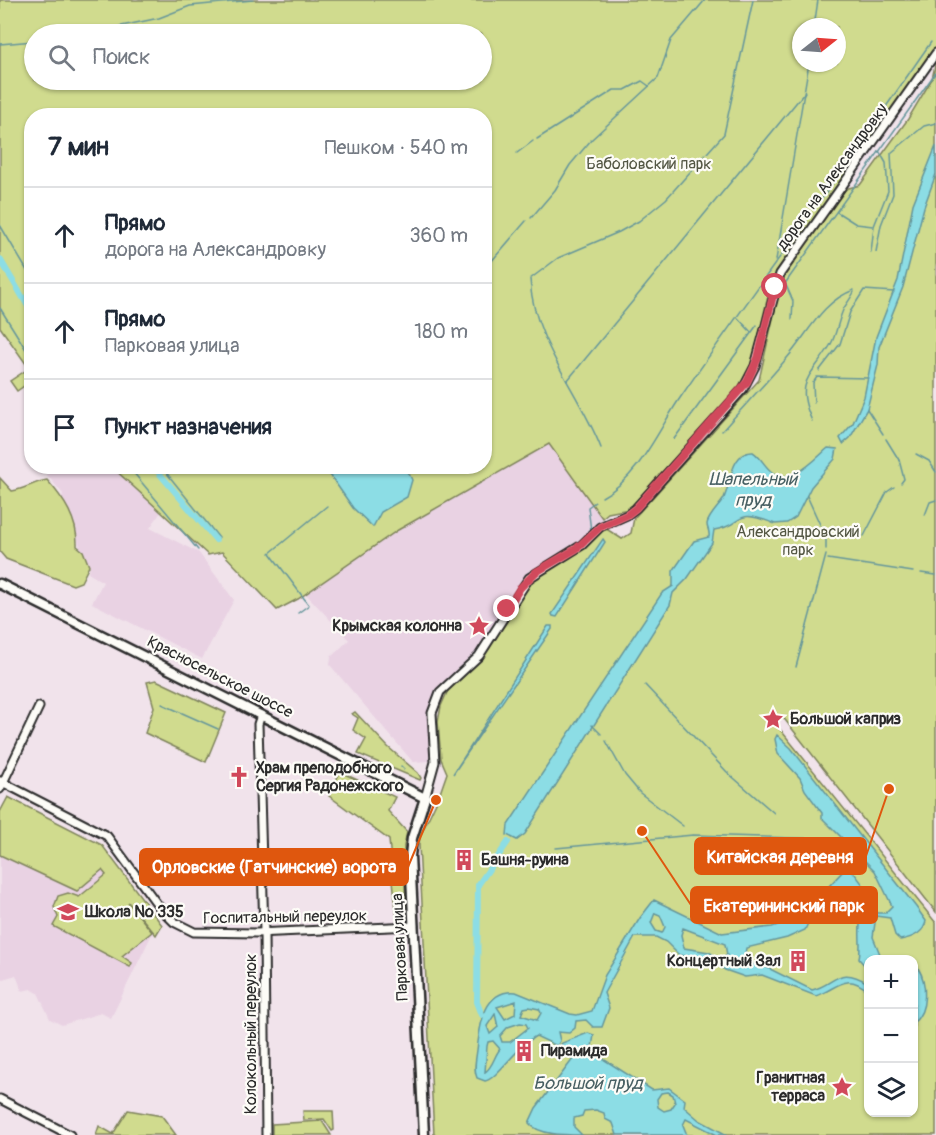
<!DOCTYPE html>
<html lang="ru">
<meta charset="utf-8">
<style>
:root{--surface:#fff;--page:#f6f6f7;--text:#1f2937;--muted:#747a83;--line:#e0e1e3}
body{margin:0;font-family:Pangolin,sans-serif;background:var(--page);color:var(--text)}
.controls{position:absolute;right:18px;bottom:18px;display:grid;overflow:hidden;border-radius:12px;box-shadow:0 2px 4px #0004}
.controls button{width:54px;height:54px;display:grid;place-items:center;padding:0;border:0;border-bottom:2px solid var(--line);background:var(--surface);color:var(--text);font:30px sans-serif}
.compass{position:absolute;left:792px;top:18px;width:54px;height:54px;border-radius:50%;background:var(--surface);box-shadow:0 2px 4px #0004;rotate:73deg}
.stop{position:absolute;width:18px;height:18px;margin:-14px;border:4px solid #d1495b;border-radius:50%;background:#fff}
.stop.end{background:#d1495b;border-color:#fff;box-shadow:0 2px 6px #0008}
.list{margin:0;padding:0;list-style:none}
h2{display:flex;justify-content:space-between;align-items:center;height:78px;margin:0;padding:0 24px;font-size:26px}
h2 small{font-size:20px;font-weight:400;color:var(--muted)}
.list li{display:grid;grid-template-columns:39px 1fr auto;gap:18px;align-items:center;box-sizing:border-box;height:96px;padding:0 24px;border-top:2px solid var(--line)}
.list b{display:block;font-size:22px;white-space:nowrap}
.list p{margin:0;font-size:20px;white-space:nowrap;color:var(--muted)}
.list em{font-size:20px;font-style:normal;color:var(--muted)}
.icon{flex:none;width:33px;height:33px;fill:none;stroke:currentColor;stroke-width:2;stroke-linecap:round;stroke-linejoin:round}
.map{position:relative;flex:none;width:936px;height:1135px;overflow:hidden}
.search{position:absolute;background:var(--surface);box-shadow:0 2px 4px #0004;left:24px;top:24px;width:468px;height:66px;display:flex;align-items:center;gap:15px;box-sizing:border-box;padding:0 21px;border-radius:33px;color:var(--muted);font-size:22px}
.panel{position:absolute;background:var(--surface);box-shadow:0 2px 4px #0004;left:24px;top:108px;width:468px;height:366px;border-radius:24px}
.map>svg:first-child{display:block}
</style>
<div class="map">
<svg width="936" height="1135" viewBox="0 0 936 1135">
<rect width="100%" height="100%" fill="#f1e3eb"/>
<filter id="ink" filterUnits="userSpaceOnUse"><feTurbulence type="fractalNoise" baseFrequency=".0167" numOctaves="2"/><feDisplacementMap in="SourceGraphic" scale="12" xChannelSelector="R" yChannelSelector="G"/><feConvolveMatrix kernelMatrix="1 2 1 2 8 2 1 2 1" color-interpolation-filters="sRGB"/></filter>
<g filter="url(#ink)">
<g fill="#e9d2e3">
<polygon points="550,444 604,520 571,550 535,569 514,591 482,646 445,680 431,701 429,761 413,762 330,665 331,657 349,640 306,594 398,530"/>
<polygon points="53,467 112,467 161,512 150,528 199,553 234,600 202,659 92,603 103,582 88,573 90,566 82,557 75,527 56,518 63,494 47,475"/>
<polygon points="0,855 77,891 102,870 153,932 111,1018 101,1013 62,1025 50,1019 38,993 31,989 22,991 16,975 0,980"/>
</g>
<g fill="#d0db8e" stroke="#7e835c" stroke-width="1.5" fill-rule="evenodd">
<path d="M0,0H936V47L778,270C760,306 762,348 743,383L629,509L608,513L602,518L549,444L398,530L298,599L277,610L222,552L208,555L112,467L484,466V116H32L31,371L0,327ZM801,27H837V63H801ZM34,34H482V80H34Z"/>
<path d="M936,61V912L782,716L775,723L936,923V1135H434L419,845L420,836L439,796L447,773L441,759L438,722L441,706L449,688L489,649L516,599L527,584L583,549L605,528L622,539L631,533L634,518L759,380L783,275L845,189L860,185L908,119L932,79ZM868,960H914V1112H868Z"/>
<polygon points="25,371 31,381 17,391 10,381"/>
<path d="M0,478L12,491C26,489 34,482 47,480C64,499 78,520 77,546L83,551L89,566L81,582L73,585L6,559L0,552Z"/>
<polygon points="156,680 226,713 206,762 145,733 154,707 147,682"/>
<polygon points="355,712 388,747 418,773 421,778 420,780 358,754 366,739 353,730 358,718 352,714"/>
<polygon points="340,772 395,797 388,811 407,832 404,846 406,919 397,920 389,840 329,796"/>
<polygon points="8,797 102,845 162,925 156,935 128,902 152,932 122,956 132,963 130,967 53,926 58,917 54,907 58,896 68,893 79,897 106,875 102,870 77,891 0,855 0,812"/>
<polygon points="128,1110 162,1116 176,1135 96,1135 99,1126 113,1134"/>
<polygon points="303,1111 333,1111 334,1130 332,1131 324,1119 304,1120"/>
<polygon points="322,1121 331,1135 272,1135 272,1124"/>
</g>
<g fill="#8cdde5" stroke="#65969b" stroke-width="1.5" fill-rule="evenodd">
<polygon points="936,146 936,174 924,207 903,287 879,347 878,365 867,409 850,438 843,444 840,438 853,423 864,397 876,337 898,280 913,204"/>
<path d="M828,448L837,449L835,459L811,487L796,517L787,523L775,524C731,506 747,525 714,530L712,543L687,579L673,593L670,605L525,834L517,840L507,835L508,825L662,593L673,586V571L694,541L709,537C710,531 707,529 707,524C708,517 719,506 723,500C731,486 730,451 753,452C761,457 764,466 772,472C791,487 815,459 828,448Z"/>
<polygon points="338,467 406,467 412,480 407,497 381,512 373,527 353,508 330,475"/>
<polygon points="603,539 605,542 557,617 553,616 552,614"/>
<polygon points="548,626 552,626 552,629 453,774"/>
<path d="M777,735L791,748L916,907L926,921C924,933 912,938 900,940L895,935L890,918L876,916L873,937L882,959L868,960V969L859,959C862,942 857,930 862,911L854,900L845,897L840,903L842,912L830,917L817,911L811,916L805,930L787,938L746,948L745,954L750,963L766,967L812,990C836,985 837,964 868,983V991C845,971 837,989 816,996L762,975L745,977L725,970L712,961L679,955L666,942L656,937H635L604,993L609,1008L602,1027H593L586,1020L576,1021L575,1028L569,1033L558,1032L560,1041L557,1046L536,1036C517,1046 497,1079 485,1081L477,1078C473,1069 476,1059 477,1050C480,1026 483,989 516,992L570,1014L577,1015L592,1011L605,975L640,918L654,900L722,933L772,927L800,917L843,871L846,862L870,894L876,913H885L892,906L875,871L822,818V813L805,790L800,778L778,754L775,739ZM655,913L660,915L665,927L662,933L656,931L651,923ZM683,928L725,944L727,955L719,958L709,952L684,948L681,935ZM516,1001L515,1014L505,1019L497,1007ZM529,1007L539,1009L541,1013L537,1020L521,1015L524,1008ZM495,1014L498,1027L490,1034L487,1026ZM520,1023L526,1024L528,1028L510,1042H502L500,1036L508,1027ZM493,1041L500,1049C494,1056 493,1067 485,1072L487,1046L488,1042Z"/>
<path d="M914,967L918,968C927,982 928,1011 914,1022Z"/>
<path d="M588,1033L594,1035L592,1047L586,1049L587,1053L597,1055L652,1090L669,1088L685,1100L684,1107L699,1120L727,1135H717L686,1119L683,1125L687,1135H617L613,1123L605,1119L604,1113L596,1110L584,1111L582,1116L574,1118V1127L582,1135C565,1135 538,1135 529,1123L536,1108L573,1059L572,1051L560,1046L562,1043ZM668,1092L673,1095L675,1103L671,1109L664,1111L658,1107L657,1099L661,1093Z"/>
</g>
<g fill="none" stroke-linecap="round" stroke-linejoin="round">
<g stroke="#65969b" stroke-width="1.5">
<polyline points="814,27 818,0"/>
<polyline points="84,34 159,18 190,6 253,0"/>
<polyline points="0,44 34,41"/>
<polyline points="537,139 614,90 625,90 642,81 649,86"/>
<polyline points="517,153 533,141"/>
<polyline points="821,200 931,42"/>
<polyline points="837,212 856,224 873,226"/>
<polyline points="531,218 555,190 570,165 592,139 658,78 671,40 705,0"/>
<polyline points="0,225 32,279"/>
<polyline points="871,252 874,226 888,191 886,163 879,151"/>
<polyline points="876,252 881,225 893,194 891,153 924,126 936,123"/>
<polyline points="776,260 809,63"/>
<polyline points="484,270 526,221"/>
<polyline points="785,283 793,301 792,319"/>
<polyline points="784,285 936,72"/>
<polyline points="0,308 32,359"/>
<polyline points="738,318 751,332"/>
<polyline points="819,371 840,344 850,312 864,290 894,292"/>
<polyline points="567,381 805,92"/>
<polyline points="814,403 813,383 817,377 869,378"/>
<polyline points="867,409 883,434"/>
<path d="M812,421C793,379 813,376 831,344C837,333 838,320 844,308C847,303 851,298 854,292"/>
<path d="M722,431C744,406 766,383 787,358C808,334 822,301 854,290"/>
<polyline points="674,439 757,325"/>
<polyline points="886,439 899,460 904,479 901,483"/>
<path d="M601,448C579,391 533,342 530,279L558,258L619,232L639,221L666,199L724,134L753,0"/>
<polyline points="916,454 929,461 936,472"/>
<polyline points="128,466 198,550"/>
<polyline points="161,466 219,538"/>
<polyline points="807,496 822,529"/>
<path d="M602,497C638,478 657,433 678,401C721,338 766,276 811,214"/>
<polyline points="925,515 930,502 936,500"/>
<polyline points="591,531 588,507 595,502"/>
<polyline points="864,536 887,492 894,487"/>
<polyline points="826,540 826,549"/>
<polyline points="828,559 913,572"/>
<polyline points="921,573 936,575"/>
<polyline points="298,613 309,605 270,553 327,506"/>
<polyline points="796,667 826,555"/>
<polyline points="645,685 727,772 774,813"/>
<polyline points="162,704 218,729"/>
<polyline points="592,725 601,734"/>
<polyline points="606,741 625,775 640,793 683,826"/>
<polyline points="401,766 404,769"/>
<polyline points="556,848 693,835 826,839"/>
<polyline points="765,891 800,917"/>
</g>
<g stroke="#8cdde5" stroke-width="6">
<polyline points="0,259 32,313"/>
<polyline points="153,466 216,540"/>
<polyline points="482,1015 477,1002 478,885 508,842"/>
</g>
<defs>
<g id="minor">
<polyline points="261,715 258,724 264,932 266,1135"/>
<polyline points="0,781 107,836 160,908 174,922 194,932 256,933 413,926"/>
<polyline points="0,789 39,707"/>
<polyline points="425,798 435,762 432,713 440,692 479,656 529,578 582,545 600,527 627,515 636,508 743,389 755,366 780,274 936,53"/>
<polyline points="0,1099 70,1135"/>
</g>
<polyline id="major" points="0,584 425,798 412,838 410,856 424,1135"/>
</defs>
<use href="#minor" stroke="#2b2b2b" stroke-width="11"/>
<use href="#major" stroke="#2b2b2b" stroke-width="13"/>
<use href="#minor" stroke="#fdfcf7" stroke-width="7"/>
<use href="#major" stroke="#fdfcf7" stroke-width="8"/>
</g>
</g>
<g fill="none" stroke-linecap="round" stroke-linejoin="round" filter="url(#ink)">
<polyline stroke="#d1495b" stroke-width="8" points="507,609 520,588 536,572 576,549 600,527 627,515 636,508 747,382 758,358 775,287"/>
</g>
<defs>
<symbol id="sight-bare" viewBox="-9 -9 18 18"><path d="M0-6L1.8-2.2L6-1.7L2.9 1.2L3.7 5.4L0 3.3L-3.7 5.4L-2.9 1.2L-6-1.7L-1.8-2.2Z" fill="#d1495b" stroke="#fdfcf7" stroke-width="2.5" paint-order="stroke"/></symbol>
<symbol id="church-bare" viewBox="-9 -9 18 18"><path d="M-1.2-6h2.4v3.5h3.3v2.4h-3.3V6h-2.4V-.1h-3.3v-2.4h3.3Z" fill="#d1495b" stroke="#fdfcf7" stroke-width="2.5" paint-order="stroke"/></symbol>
<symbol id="building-bare" viewBox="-9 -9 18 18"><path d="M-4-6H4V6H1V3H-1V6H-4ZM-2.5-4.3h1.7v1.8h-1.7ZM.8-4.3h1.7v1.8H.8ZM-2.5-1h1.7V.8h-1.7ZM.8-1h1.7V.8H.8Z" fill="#d1495b" stroke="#fdfcf7" stroke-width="2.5" paint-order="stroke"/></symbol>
<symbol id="school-bare" viewBox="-9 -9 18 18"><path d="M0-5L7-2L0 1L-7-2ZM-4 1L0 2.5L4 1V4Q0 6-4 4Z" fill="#d1495b" stroke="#fdfcf7" stroke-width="2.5" paint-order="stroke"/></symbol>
</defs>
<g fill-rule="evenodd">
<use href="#sight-bare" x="464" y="611" width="30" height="30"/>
<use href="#sight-bare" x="758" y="704" width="30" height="30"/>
<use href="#church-bare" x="224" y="762" width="30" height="30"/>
<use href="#building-bare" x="449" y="845" width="30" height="30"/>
<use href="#school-bare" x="53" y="897" width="30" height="30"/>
<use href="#building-bare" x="783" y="946" width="30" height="30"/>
<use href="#building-bare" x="509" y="1036" width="30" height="30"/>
<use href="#sight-bare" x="827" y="1072" width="30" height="30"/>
</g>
<g text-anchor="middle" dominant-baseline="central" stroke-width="4.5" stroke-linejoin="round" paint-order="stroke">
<g font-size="16" fill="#545744" stroke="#fdfcf7">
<text x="649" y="164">Баболовский парк</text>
<text x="798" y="532">Александровский<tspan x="798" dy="18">парк</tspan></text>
</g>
<g font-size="16" fill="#2b2b2b" stroke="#fdfcf7">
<text transform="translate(832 177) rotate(-54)">дорога на Александровку</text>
<text transform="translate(220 677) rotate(27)">Красносельское шоссе</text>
<text transform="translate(285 917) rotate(-1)">Госпитальный переулок</text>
<text transform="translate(400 947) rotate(-93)">Парковая улица</text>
<text transform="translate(251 1034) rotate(-90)">Колокольный переулок</text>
</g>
<g font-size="16" font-weight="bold" fill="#2b2b2b" stroke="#fdfcf7" text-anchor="start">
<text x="462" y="626" text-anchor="end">Крымская колонна</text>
<text x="790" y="719">Большой каприз</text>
<text x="256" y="768">Храм преподобного<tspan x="256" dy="18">Сергия Радонежского</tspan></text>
<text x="481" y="860">Башня-руина</text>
<text x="85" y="912">Школа № 335</text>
<text x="781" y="961" text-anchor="end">Концертный Зал</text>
<text x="541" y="1051">Пирамида</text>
<text x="825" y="1078" text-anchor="end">Гранитная<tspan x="825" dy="18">терраса</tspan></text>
</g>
<g font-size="18" font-style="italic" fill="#486063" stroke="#fdfcf7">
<text x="753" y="479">Шапельный<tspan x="753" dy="21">пруд</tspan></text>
<text x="588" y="1083">Большой пруд</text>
</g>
</g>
<path fill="none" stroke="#df570e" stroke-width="2" d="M889 789L866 856M436 800L408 867M642 831L691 905"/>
<g fill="#df570e" stroke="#fdfcf7" stroke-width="2">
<circle cx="889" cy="789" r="6"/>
<circle cx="436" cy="800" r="6"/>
<circle cx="642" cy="831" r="6"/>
</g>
<g fill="#df570e" stroke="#df570e" stroke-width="2">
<rect x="695" y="838" width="171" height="36" rx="6"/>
<rect x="140" y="849" width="268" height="36" rx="6"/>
<rect x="691" y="887" width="186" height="36" rx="6"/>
</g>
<g font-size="18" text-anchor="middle" font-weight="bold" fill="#fff">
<text x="780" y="863">Китайская деревня</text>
<text x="274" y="873">Орловские (Гатчинские) ворота</text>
<text x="784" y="912">Екатерининский парк</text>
</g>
</svg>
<div class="controls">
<button>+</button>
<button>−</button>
<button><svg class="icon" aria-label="layers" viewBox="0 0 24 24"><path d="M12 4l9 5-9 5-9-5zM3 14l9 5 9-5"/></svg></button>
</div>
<svg class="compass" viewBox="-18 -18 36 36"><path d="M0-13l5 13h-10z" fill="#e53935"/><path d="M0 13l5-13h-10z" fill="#747a83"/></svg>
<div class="stop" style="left:775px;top:287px"></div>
<div class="stop end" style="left:507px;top:609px"></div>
<div class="search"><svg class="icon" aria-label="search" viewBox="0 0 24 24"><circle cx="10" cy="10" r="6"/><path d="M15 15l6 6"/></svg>Поиск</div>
<section class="panel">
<h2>7 мин<small>Пешком · 540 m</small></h2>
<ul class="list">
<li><svg class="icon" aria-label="ahead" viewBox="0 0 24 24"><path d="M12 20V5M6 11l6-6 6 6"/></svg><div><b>Прямо</b><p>дорога на Александровку</p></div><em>360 m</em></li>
<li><svg class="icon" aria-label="ahead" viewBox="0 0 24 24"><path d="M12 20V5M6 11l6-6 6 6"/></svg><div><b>Прямо</b><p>Парковая улица</p></div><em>180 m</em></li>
<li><svg class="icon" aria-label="arrive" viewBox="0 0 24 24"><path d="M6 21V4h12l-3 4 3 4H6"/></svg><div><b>Пункт назначения</b></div></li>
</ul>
</section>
</div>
